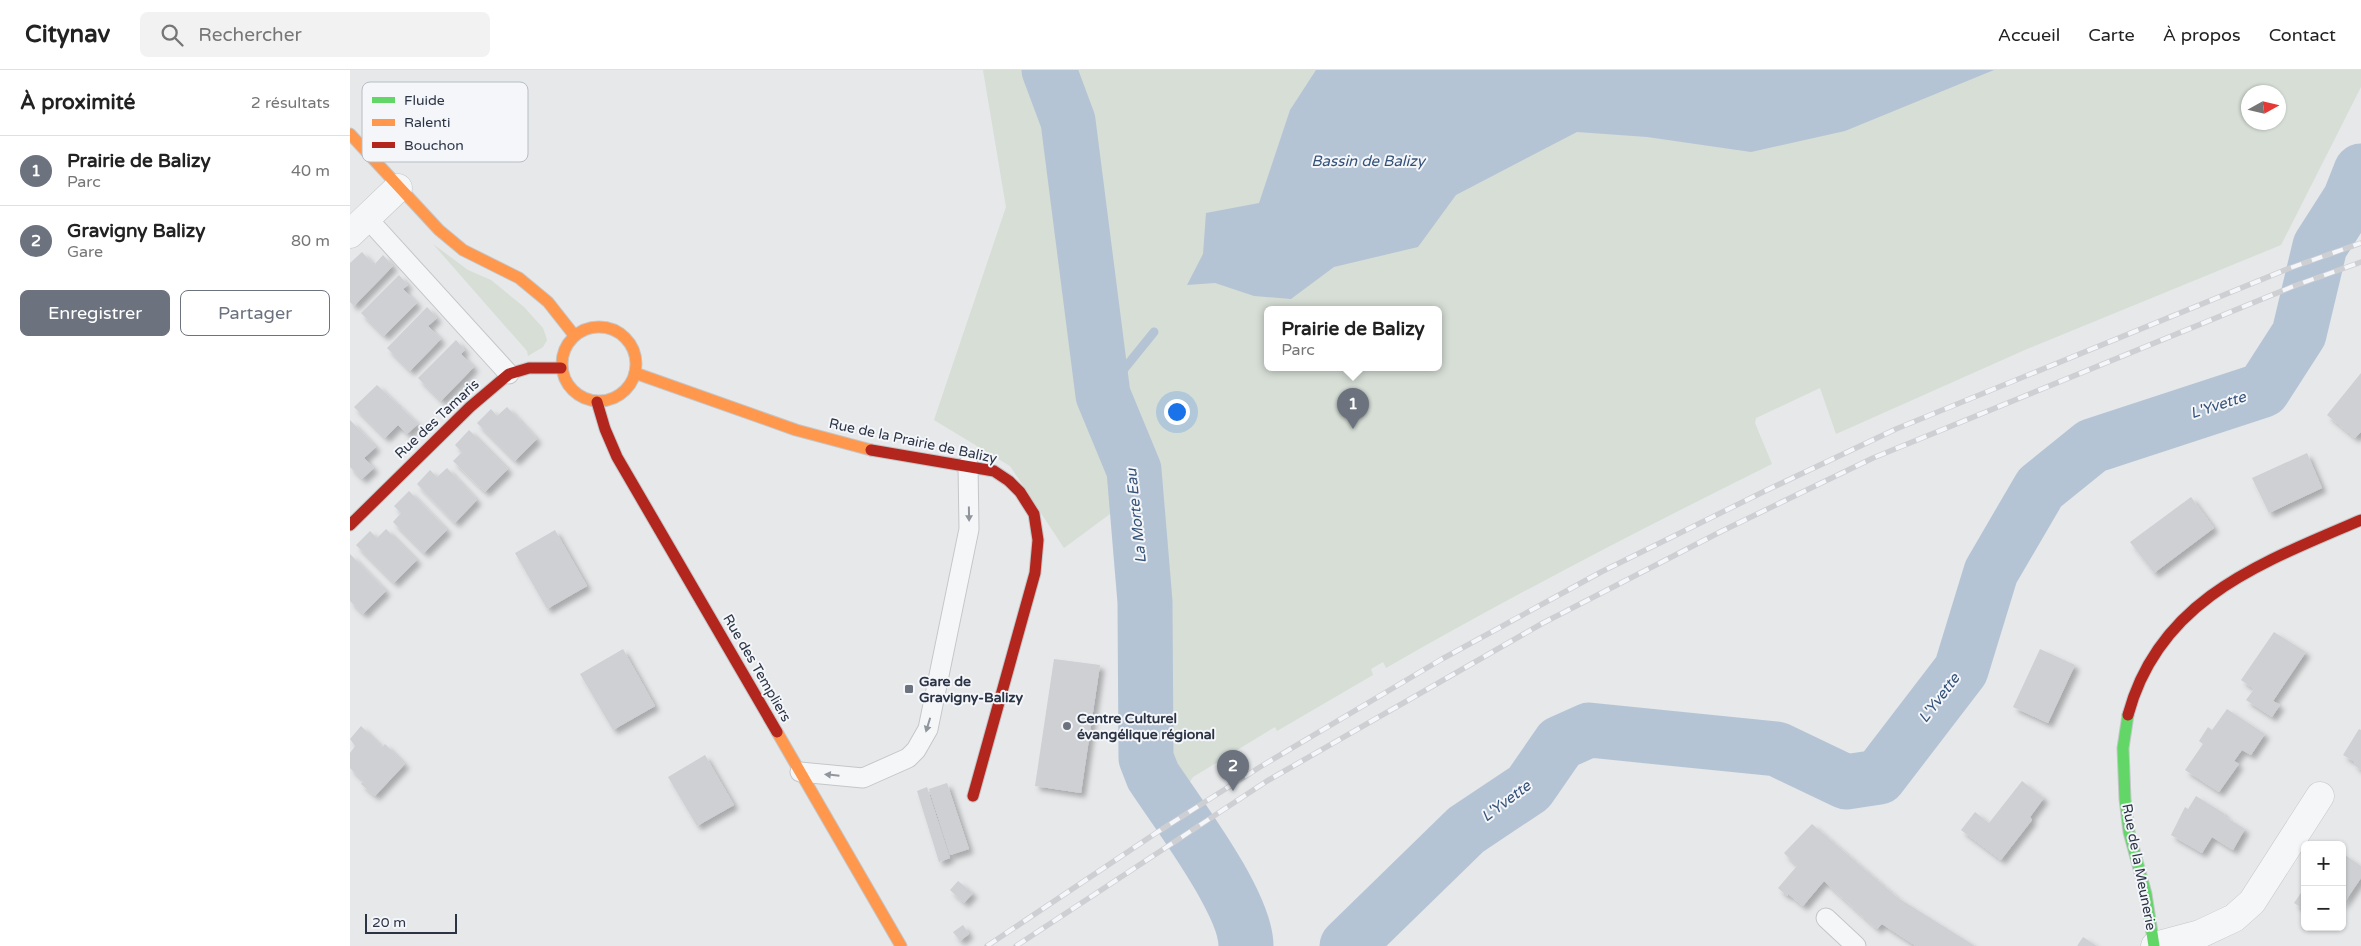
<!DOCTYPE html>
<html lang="fr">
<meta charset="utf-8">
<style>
:root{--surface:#fff;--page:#f2f2f2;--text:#222;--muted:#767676;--line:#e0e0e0;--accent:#6c737f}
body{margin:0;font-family:"Varela Round",sans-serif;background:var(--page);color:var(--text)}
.controls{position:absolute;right:15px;bottom:15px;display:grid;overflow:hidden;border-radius:8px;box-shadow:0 1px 4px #0004}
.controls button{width:45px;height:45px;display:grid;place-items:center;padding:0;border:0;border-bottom:1px solid var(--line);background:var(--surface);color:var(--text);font:25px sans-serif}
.compass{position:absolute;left:1891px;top:15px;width:45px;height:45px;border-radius:50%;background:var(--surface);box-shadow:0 1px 4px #0004;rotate:82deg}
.scale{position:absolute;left:15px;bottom:12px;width:92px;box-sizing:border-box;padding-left:5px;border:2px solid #2b3445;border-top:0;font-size:14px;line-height:18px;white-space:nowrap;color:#2b3445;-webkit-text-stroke:4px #f4f6f9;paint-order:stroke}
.you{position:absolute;left:826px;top:341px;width:18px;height:18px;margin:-12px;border:4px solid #fff;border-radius:50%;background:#1a73e8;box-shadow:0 0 0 8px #1a73e833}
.badge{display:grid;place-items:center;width:32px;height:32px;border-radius:50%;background:var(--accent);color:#fff;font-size:16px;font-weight:700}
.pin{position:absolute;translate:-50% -41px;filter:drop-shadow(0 1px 2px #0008)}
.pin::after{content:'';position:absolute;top:26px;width:18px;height:15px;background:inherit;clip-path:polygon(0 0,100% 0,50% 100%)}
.popup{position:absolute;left:914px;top:236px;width:178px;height:65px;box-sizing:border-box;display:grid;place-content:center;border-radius:8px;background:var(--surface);filter:drop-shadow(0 1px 4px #0005);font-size:16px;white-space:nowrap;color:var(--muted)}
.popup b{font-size:19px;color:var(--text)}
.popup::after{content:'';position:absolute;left:50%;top:100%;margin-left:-10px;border:10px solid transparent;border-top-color:var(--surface)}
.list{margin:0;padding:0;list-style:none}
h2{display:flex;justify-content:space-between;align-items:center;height:65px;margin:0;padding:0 20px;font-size:21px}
h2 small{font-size:16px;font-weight:400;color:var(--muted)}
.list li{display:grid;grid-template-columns:32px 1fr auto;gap:15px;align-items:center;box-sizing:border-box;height:70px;padding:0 20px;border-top:1px solid var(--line)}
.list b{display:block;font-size:19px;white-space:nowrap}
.list p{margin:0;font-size:16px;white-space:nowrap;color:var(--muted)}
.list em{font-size:16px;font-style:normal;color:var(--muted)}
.actions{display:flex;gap:10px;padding:15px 20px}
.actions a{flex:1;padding:11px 0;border:1px solid var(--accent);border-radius:8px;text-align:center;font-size:18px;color:var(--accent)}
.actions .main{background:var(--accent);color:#fff}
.icon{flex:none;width:28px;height:28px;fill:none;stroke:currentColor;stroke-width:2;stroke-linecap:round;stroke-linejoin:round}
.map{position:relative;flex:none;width:2011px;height:876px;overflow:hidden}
header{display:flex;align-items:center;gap:30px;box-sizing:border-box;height:70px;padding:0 25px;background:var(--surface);border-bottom:1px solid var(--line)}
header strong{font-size:24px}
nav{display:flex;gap:28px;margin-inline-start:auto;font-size:18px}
.search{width:350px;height:45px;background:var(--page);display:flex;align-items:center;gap:12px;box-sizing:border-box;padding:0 18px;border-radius:8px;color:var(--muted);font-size:19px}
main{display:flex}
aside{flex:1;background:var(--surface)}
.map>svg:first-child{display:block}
</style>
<header>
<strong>Citynav</strong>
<div class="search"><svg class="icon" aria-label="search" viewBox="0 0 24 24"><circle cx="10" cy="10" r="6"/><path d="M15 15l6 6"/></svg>Rechercher</div>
<nav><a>Accueil</a><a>Carte</a><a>À propos</a><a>Contact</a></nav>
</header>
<main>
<aside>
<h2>À proximité<small>2 résultats</small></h2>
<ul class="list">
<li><span class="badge">1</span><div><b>Prairie de Balizy</b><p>Parc</p></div><em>40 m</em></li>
<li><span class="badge">2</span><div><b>Gravigny Balizy</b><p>Gare</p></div><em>80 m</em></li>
</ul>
<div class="actions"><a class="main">Enregistrer</a><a>Partager</a></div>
</aside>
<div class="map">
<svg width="2011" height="876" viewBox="0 0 2011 876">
<defs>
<filter id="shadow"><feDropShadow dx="4.5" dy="4.5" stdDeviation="2.5" flood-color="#0004"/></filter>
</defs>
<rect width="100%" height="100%" fill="#e6e8ea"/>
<g fill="#d6ded6" fill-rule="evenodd">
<path d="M633,0H2011V17L1931,175L1677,279L1486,364L1470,318L1406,348L1405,353L1422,394C1291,459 1163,525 1036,598L1033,592L1021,599L1023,605L927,661L925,657L843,707L837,716L827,722L810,690V493L802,413L714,478L660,396L584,350L656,137ZM1898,22H1928V52H1898ZM918,240H1088V298H918Z"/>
<polygon points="83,174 118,200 141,210 174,237 193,258 197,270 193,277 178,286 177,281"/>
</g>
<polygon fill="#b4c4d5" points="966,0 1644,0 1495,61 1401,82 1297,67 1227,62 1106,125 1068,177 984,197 941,229 904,226 865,213 837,215 853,184 856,143 909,133 940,40"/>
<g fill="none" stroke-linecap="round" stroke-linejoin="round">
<polyline stroke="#b4c4d5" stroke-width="9" points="753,325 804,262"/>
<g stroke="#b4c4d5" stroke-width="55">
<path d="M699,0L718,51L753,325L784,400L795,532L796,688L803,706C828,744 896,833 896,876"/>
<polyline points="997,876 1116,760 1179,718 1210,673 1239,660 1427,679 1496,712 1529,707 1611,600 1641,502 1690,418 1742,376 1913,320 1949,264 1970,176 2000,129 2011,101"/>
</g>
</g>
<g fill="#ced0d3" filter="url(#shadow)">
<polygon points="12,182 24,195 33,185 43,196 4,236 0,232 0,193"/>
<polygon points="49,205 58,215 53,219 67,233 34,266 11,243"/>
<polygon points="77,237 87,248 78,256 91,269 60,301 37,278"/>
<polygon points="106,270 115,280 111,284 124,297 91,331 68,308"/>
<polygon points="2011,303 2011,362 2005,368 1977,345"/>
<polygon points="27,315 68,354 57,364 48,355 35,368 4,337"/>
<polygon points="157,337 187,369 165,391 127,353 141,339 147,346"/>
<polygon points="0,350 26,377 14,388 24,398 12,409 0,397"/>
<polygon points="119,360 158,399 135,422 103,391 112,382 105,375"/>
<polygon points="1957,383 1972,418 1919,443 1902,408"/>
<polygon points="97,398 127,430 105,453 67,414 80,400 87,407"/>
<polygon points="59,421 97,460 74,483 43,452 51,443 44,436"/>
<polygon points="1841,427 1864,458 1804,503 1780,472"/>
<polygon points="36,459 67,490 44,513 6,475 20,461 27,468"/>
<polygon points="205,460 237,516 197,539 165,483"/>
<polygon points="0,484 36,521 13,544 0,531"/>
<polygon points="1924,562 1956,582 1923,631 1930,635 1922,647 1896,630 1904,619 1891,610"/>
<polygon points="273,579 305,636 263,660 230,604"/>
<polygon points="1690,579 1725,595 1698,653 1663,637"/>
<polygon points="704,589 750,595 731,723 685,716"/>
<polygon points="1877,639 1915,664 1901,685 1892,680 1884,691 1889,694 1869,722 1835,700 1853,674 1849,671 1858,657 1862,660"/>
<polygon points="11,656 32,677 35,674 55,694 25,726 11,714 13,711 0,698 0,683 5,676 0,669"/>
<polygon points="2009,659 2011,660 2011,700 2004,695 2005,692 1993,685"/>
<polygon points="355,685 384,735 347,756 318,707"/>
<polygon points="1672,711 1694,728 1680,747 1682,750 1651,790 1611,760 1625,742 1639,753"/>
<polygon points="597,713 619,779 600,785 579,719"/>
<polygon points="577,717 600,788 589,792 567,721"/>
<polygon points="1846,726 1875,744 1874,746 1895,759 1883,780 1862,767 1852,783 1821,765 1835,737 1838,739"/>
<polygon points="1462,754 1548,828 1625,876 1566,876 1532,854 1527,859 1474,811 1453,836 1438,824 1437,826 1428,818 1447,796 1434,783"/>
<polygon points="1992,783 2011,796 2011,808 1992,836"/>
<polygon points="608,811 623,823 614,833 600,820"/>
<polygon points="1955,817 1955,840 1944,833"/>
<polygon points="613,855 619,864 610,871 603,862"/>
<polygon points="1733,867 1747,876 1727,876"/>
</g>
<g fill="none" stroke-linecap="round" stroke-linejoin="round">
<defs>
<g id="lane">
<polyline points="17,148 159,304"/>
<polyline points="450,702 513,708 558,688 566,680 578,659 619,459 618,395"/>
<polyline points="1476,848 1506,876"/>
</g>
<g id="street">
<polyline points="0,164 48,118"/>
<polyline points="1805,876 1850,864 1884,848 1902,832 1970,726"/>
</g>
<polyline id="fast" points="1778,645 1773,678 1775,729 1779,762 1796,824 1804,876"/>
<g id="slow">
<polyline points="0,64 89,160 113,180 169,208 198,232 224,265"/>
<circle cx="249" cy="294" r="37"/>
<polyline points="285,303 446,360 521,380"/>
<polyline points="427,662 551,876"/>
</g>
<g id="jam">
<polyline points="247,332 255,359 267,387 427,662"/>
<polyline points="521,380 644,401 659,411 670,422 684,444 688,470 685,503 623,726"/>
<polyline points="0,455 120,337 159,304 179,298 211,298"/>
<path d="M1778,645C1809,529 1911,493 2011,450"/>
</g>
</defs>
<use href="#lane" stroke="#c4c6c8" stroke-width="21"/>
<use href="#street" stroke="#c4c6c8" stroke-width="29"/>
<use href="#fast" stroke="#c4c6c8" stroke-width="13"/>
<use href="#slow" stroke="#c4c6c8" stroke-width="13"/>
<use href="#jam" stroke="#c4c6c8" stroke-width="13"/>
<use href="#lane" stroke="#f5f6f7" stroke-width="19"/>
<use href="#street" stroke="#f5f6f7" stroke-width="28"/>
<use href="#fast" stroke="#63d668" stroke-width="11"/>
<use href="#slow" stroke="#ff974d" stroke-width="11"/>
<use href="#jam" stroke="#b3261e" stroke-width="11"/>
<defs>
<g id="rail">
<polyline points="637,876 806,763 910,697 1092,589 1251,502 1415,421 1546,359 1940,198 2011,173"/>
<polyline points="666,876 917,711 1193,553 1372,461 1523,388 1944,216 2011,192"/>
</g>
</defs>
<use href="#rail" stroke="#cecfd2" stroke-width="5.5"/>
<use href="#rail" stroke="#f4f6f9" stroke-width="4" stroke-dasharray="11" stroke-linecap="butt"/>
</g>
<defs><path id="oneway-solid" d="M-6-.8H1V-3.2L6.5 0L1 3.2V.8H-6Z" transform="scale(1.25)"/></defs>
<g fill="#90959e">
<use href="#oneway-solid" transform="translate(619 444) rotate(89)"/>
<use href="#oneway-solid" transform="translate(578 655) rotate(107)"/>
<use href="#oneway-solid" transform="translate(482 705) rotate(-174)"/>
</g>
<g fill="#6c737f" stroke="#f4f6f9" stroke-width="2">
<rect x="554" y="614" width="10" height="10" rx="2.5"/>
<circle cx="717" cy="656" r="5"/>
</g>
<g text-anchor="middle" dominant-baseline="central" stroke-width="4" stroke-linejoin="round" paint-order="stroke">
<g font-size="14" fill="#2b3445" stroke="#f4f6f9">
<text transform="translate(87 349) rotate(-43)">Rue des Tamaris</text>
<text transform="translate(563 371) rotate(12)">Rue de la Prairie de Balizy</text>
<text transform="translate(407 598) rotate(60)">Rue des Templiers</text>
<text transform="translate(1789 797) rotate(79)">Rue de la Meunerie</text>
</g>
<g font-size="14" font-weight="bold" fill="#2b3445" stroke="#f4f6f9" text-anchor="start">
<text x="569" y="611">Gare de<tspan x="569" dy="16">Gravigny-Balizy</tspan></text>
<text x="727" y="648">Centre Culturel<tspan x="727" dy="16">évangélique régional</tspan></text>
</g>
<g font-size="15" font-style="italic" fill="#34527a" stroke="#f4f6f9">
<text x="1018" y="91">Bassin de Balizy</text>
<text transform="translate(1868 335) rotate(-18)">L'Yvette</text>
<text transform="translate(786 446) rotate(-96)">La Morte Eau</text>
<text transform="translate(1589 628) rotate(-53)">L'Yvette</text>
<text transform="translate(1156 731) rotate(-37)">L'Yvette</text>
</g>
</g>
<rect x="12" y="12" width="166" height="80" rx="8" fill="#f4f6f9" stroke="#b8bcc3" stroke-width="1"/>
<rect x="22" y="27" width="23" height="6" fill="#63d668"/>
<rect x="22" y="49" width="23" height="7" fill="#ff974d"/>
<rect x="22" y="72" width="23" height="6" fill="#b3261e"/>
<g font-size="14" fill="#2b3445">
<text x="54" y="35">Fluide</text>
<text x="54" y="57">Ralenti</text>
<text x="54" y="80">Bouchon</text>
</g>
</svg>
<div class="controls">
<button>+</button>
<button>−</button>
</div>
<svg class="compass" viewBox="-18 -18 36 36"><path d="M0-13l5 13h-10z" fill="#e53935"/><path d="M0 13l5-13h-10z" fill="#767676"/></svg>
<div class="scale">20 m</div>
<div class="you"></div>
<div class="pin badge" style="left:1003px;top:359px">1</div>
<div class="popup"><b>Prairie de Balizy</b>Parc</div>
<div class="pin badge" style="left:883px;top:721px">2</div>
</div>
</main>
